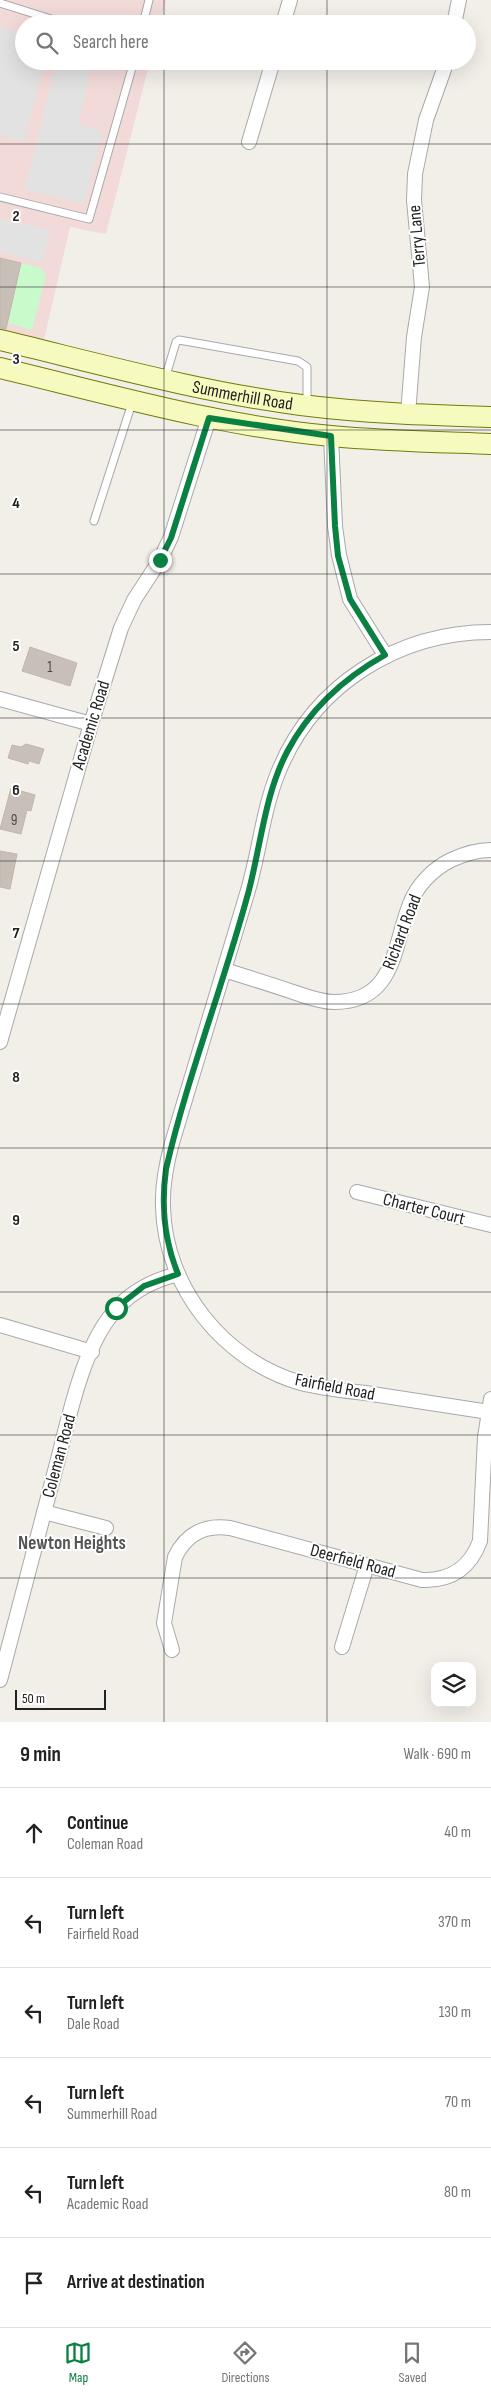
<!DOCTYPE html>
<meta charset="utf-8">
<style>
:root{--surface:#fff;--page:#f6f6f6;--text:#222;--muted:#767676;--line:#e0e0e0;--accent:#0b8043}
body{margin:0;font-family:"Sofia Sans Condensed",sans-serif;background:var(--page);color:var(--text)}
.controls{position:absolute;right:15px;bottom:15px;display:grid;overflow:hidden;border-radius:10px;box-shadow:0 5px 20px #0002}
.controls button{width:45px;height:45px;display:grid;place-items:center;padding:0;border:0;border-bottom:1px solid var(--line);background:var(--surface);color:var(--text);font:25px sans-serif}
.scale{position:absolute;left:15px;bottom:12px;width:91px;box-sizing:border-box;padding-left:5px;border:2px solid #222;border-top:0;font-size:14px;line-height:18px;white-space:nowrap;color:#222;-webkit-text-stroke:4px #fff;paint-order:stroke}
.stop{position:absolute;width:15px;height:15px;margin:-11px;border:4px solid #0b8043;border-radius:50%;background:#fff}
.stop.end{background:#0b8043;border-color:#fff;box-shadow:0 1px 5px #0008}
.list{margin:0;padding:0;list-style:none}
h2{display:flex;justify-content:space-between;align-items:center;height:65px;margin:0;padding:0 20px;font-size:21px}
h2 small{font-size:16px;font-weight:400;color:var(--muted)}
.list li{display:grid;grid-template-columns:32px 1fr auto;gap:15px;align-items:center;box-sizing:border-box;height:90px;padding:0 20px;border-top:1px solid var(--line)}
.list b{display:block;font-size:19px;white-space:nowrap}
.list p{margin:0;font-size:16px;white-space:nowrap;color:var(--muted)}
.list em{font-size:16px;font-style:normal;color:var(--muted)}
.icon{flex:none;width:28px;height:28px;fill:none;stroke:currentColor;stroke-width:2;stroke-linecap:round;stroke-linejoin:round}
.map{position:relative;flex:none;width:491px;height:1722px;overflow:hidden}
.search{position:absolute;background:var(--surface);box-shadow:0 5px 20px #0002;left:15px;right:15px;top:15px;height:55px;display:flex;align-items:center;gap:12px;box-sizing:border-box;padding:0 18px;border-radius:28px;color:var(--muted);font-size:19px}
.sheet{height:605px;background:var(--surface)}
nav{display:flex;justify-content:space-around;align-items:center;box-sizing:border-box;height:70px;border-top:1px solid var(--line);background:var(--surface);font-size:14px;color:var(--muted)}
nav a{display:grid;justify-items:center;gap:2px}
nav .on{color:var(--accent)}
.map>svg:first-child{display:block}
</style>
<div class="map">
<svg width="491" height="1722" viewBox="0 0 491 1722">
<rect width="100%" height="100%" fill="#f2efe9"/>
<polygon fill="#f2dad9" points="0,0 166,0 160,24 24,24 24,61 150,61 106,234 70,227 43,344 0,333"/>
<polygon fill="#c8facc" points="21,263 41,268 46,276 32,330 8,323"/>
<g fill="#e2e2e2">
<polygon points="0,28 24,33 24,61 45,61 24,142 0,135"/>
<polygon points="57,61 77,61 90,72 79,124 102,132 84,204 25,189"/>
<polygon points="0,219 50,230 43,263 0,251"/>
</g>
<g fill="#c7bfb8" stroke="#c4b6ab">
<polygon points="0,258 21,263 6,329 0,328"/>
<polygon points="30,647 77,663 70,686 22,671"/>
<polygon points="26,744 44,749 39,764 29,761 28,764 8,758 12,745 21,747"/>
<polygon points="11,788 35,795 31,811 27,810 21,834 0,829"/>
<polygon points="0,851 17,854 10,889 0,887"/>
</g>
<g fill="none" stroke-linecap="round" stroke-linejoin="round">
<defs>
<g id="lane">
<polyline points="0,3 67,24"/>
<polyline points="143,24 149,0"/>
<polyline points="0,197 89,219 134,61"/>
<polyline points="165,379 176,342 179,340 298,361 307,367 307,405"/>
<polyline points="94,521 132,403"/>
</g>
<g id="street">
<polyline points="283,24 290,0"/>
<polyline points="454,24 459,0"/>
<polyline points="249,142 273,61"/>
<polyline points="408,414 414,337 422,287 414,200 415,174 426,120 447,61"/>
<polyline points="331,436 335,526 339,555 350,599 385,655"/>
<polyline points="0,699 91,724"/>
<path d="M224,970C247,977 270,984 293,992C306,996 320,1002 334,1002C396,1002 393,946 410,904C417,885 433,869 451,860C464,854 476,850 491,850"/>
<polyline points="0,1042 91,724 121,628 134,600 160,560 171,537 209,418"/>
<polyline points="357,1192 491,1225"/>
<polyline points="0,1325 92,1352"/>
<path d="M489,1412C450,1406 411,1400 372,1394C349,1391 324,1389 301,1383C224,1361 165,1288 163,1207C162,1185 166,1165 172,1143C196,1061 221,979 246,897C259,857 262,812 278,773C313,685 398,632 491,632"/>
<polyline points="44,1512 106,1528"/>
<polyline points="342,1647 367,1565"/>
<path d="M172,1650L164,1623L175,1557C186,1534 205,1524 230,1528L422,1580C451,1581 470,1568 480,1541L485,1437L491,1399"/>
<path d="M0,1680C19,1609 37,1538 56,1467C68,1422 81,1355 109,1318C126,1294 150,1281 178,1274"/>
</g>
<g id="secondary">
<path id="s1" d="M0,340C100,364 200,392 301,405C364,413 428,415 491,417"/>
<path d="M0,368C109,394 219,426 331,436C384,441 438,442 491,444"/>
</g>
</defs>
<use href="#lane" stroke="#a9a9a9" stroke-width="9"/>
<use href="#street" stroke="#a9a9a9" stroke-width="16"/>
<use href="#secondary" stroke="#707d05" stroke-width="22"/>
<use href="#lane" stroke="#fff" stroke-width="7"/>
<use href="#street" stroke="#fff" stroke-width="14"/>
<use href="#secondary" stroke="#f7fabf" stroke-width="20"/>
</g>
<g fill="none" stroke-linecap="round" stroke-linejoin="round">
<path stroke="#0b8043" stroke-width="6" d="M116,1308L144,1286L178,1274C164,1240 161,1205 166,1169C188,1074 224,984 249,890C261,844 265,794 287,752C309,710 344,678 385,655L350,599L338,556L335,526L331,436L209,418L171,538L160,560"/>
</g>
<path fill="none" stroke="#222" stroke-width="1" stroke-opacity="0.55" d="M164,0V24M327,0V24M164,61V1722M327,61V1722M0,144H491M0,287H491M0,430H491M0,574H491M0,718H491M0,861H491M0,1004H491M0,1148H491M0,1292H491M0,1435H491M0,1578H491"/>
<g text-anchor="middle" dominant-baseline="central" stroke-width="4" stroke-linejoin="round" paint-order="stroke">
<g font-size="15" fill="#4b4948">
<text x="50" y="667">1</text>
<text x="14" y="820">9</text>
</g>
<g font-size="18" fill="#222" stroke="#fff">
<text transform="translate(417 236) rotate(-95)">Terry Lane</text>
<text stroke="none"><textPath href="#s1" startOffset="249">Summerhill Road</textPath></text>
<text transform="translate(91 725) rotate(-73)">Academic Road</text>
<text transform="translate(402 932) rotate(-69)">Richard Road</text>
<text transform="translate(424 1209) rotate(14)">Charter Court</text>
<text transform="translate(335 1387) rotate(11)">Fairfield Road</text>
<text transform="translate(59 1456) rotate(-75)">Coleman Road</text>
<text transform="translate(353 1561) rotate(15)">Deerfield Road</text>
</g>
<g font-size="19" font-weight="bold" fill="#555" stroke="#fff">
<text x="72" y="1543">Newton Heights</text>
</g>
</g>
<g font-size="16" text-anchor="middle" font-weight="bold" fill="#222" stroke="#fff" stroke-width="4" stroke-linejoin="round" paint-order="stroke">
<text x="16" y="221">2</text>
<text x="16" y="364">3</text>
<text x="16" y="508">4</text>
<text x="16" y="651">5</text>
<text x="16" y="795">6</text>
<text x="16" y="938">7</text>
<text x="16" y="1082">8</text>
<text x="16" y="1225">9</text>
</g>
</svg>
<div class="controls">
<button><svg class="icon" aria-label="layers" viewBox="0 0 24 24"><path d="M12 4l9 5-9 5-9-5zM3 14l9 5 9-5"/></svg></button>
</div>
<div class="scale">50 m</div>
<div class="stop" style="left:116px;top:1308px"></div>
<div class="stop end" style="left:160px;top:560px"></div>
<div class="search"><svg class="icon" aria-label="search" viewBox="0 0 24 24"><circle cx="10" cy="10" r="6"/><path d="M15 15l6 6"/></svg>Search here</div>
</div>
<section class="sheet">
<h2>9 min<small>Walk · 690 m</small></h2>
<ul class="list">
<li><svg class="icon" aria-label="ahead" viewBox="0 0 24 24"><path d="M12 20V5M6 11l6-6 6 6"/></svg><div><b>Continue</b><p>Coleman Road</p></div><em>40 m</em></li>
<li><svg class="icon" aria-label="left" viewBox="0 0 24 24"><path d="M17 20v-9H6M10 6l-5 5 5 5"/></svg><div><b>Turn left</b><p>Fairfield Road</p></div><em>370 m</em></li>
<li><svg class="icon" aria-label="left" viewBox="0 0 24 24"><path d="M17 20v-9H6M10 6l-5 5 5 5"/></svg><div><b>Turn left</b><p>Dale Road</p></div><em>130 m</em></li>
<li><svg class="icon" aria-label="left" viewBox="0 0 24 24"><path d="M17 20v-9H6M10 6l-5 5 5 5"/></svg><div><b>Turn left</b><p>Summerhill Road</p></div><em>70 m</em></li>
<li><svg class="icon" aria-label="left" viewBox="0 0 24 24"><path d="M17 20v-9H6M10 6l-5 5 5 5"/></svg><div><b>Turn left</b><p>Academic Road</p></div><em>80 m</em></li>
<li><svg class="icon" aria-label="arrive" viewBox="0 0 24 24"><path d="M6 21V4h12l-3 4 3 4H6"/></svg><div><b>Arrive at destination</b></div></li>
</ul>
</section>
<nav>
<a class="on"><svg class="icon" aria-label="map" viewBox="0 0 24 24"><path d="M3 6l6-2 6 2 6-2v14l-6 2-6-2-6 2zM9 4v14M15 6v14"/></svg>Map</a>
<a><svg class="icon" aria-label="directions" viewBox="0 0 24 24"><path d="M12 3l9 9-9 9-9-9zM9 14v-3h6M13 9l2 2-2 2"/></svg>Directions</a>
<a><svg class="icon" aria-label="saved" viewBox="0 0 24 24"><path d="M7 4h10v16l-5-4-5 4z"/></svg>Saved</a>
</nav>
